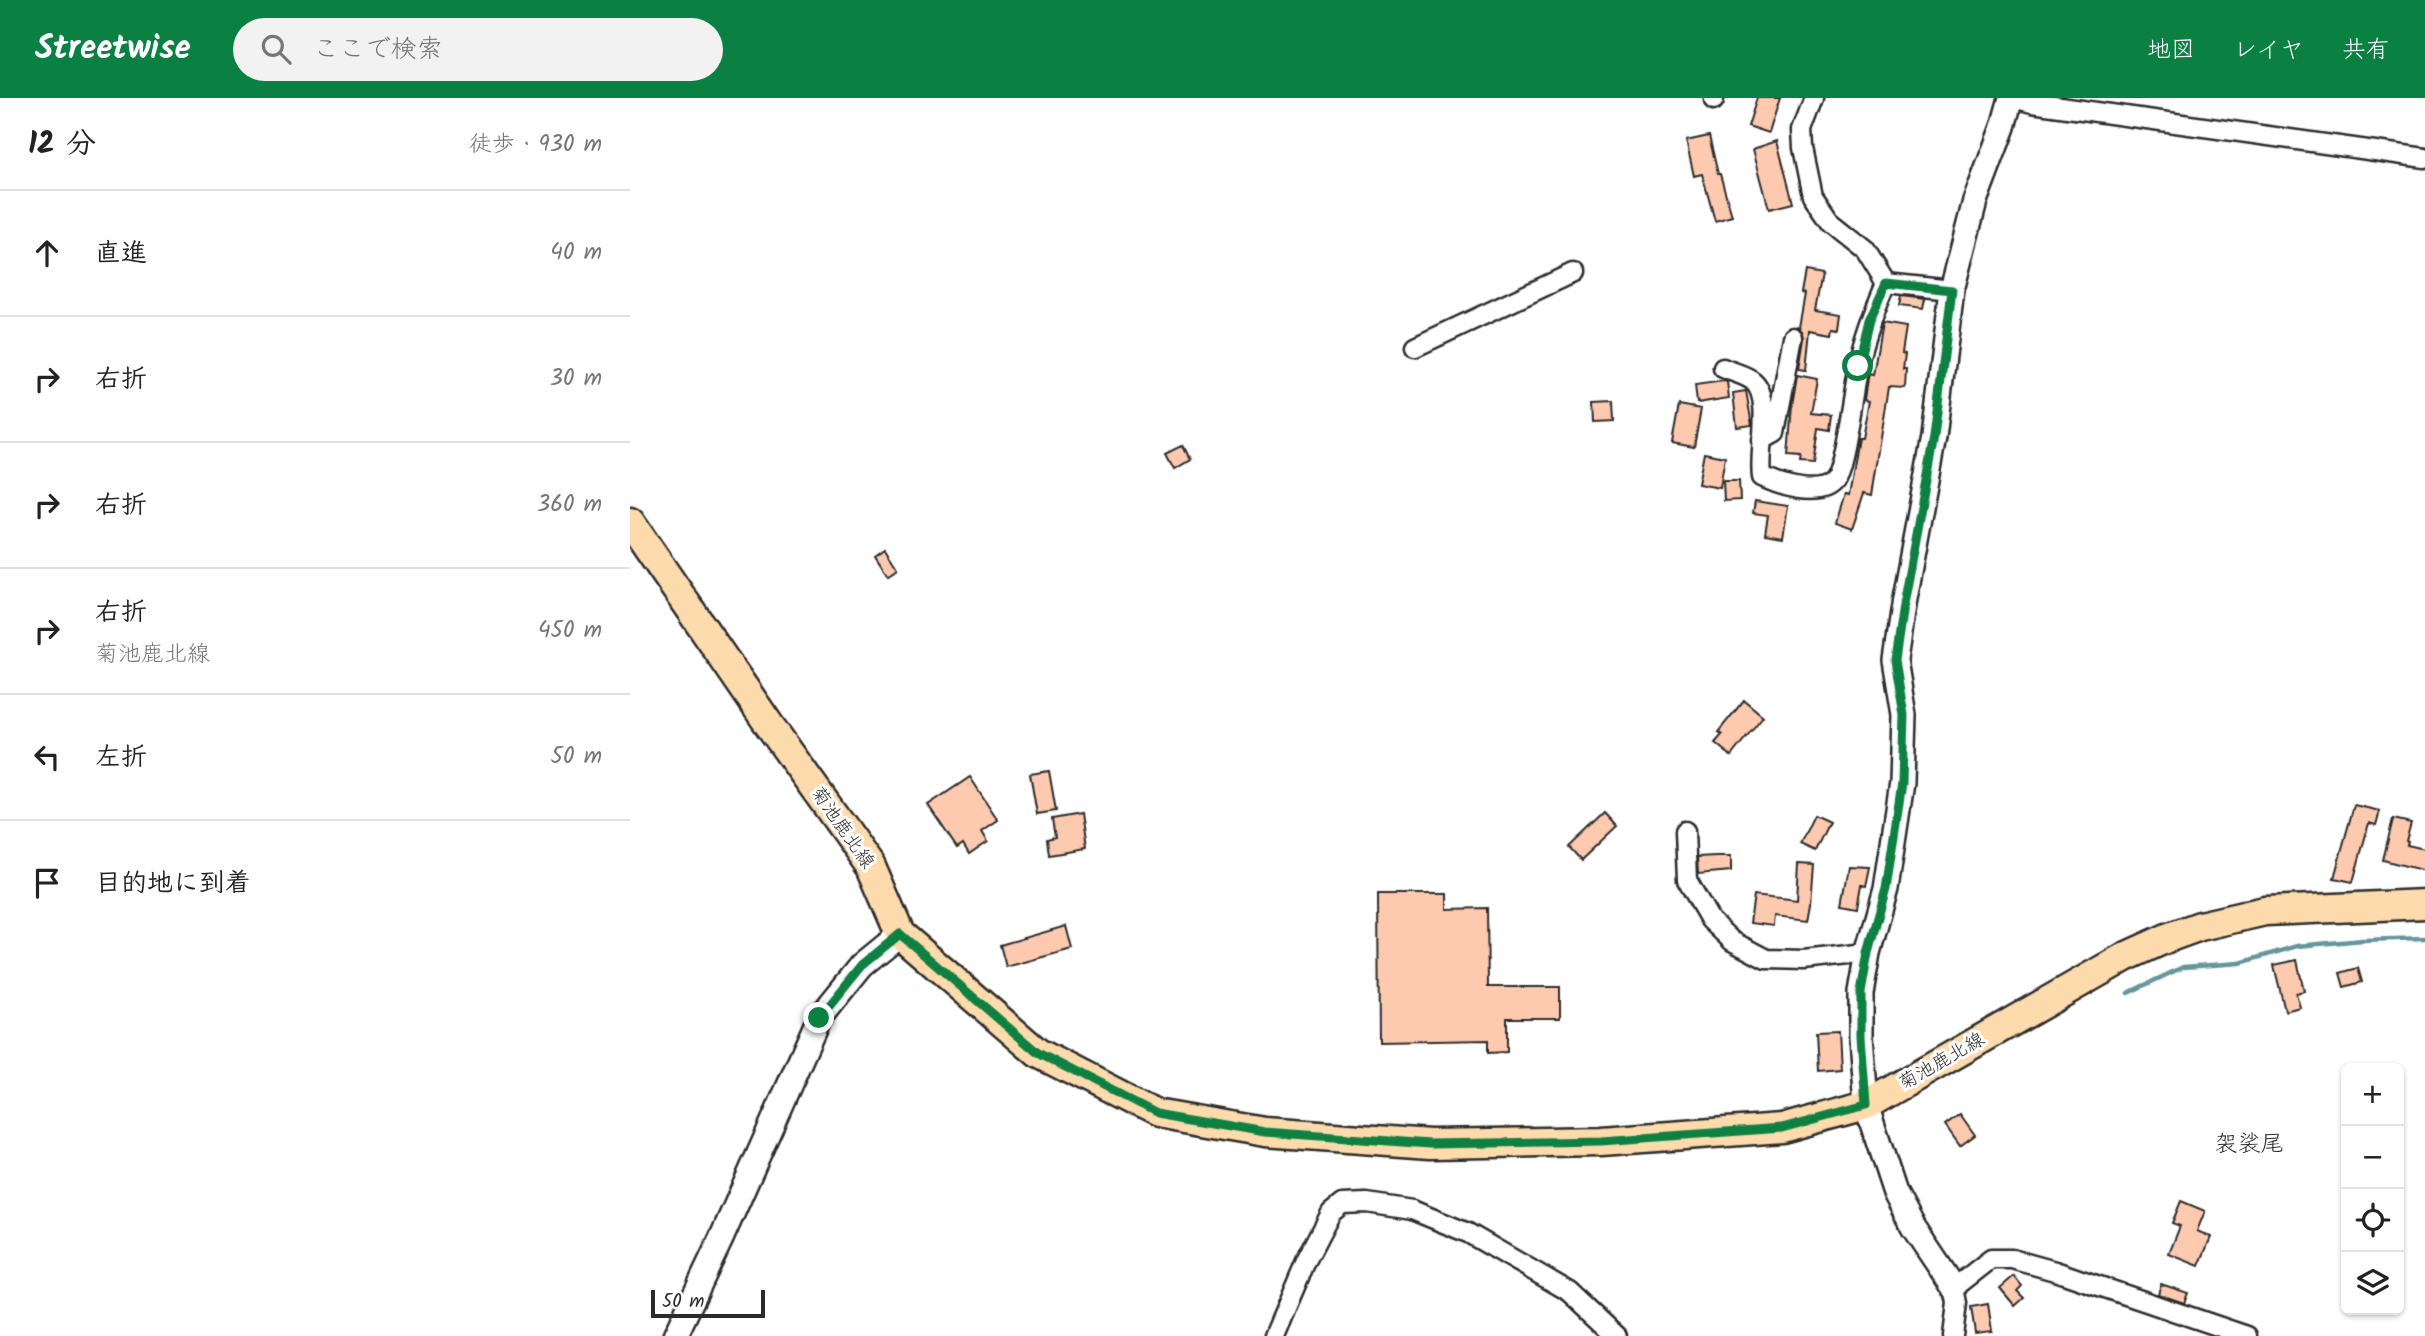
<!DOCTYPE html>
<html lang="ja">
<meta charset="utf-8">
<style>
:root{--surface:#fff;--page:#f2f2f2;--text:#222;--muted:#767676;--line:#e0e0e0;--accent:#0b8043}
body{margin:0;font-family:Kalam,"Klee One",sans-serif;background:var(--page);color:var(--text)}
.controls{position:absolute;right:21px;bottom:21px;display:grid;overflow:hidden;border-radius:10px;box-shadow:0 2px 5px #0004}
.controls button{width:63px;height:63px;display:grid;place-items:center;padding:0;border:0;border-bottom:2px solid var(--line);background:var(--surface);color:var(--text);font:35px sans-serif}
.scale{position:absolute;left:21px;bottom:18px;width:114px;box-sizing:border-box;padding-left:7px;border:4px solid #2b2b2b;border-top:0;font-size:19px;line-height:24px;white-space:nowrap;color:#2b2b2b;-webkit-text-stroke:5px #fff;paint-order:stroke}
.stop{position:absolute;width:21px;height:21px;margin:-16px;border:5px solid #0b8043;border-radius:50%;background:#fff}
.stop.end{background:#0b8043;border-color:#fff;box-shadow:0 2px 7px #0008}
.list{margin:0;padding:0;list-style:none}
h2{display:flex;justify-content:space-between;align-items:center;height:91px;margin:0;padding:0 28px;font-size:30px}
h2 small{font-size:23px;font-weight:400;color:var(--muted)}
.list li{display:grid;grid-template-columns:46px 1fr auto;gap:21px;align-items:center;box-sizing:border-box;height:126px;padding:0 28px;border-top:2px solid var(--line)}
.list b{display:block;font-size:26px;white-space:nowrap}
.list p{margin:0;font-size:23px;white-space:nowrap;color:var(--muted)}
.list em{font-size:23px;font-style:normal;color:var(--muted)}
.icon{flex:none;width:38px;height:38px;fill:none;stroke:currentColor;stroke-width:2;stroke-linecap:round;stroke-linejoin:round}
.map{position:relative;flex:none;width:1795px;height:1238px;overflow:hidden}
header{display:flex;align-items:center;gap:42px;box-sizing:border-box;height:98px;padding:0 35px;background:var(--accent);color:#fff}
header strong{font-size:33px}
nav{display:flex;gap:38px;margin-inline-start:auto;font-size:24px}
.search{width:490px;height:63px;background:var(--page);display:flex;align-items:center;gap:18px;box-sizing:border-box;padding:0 24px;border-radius:38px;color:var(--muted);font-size:26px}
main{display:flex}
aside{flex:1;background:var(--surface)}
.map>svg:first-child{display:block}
</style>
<header>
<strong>Streetwise</strong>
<div class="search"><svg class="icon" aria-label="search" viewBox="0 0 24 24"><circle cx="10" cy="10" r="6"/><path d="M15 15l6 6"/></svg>ここで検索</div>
<nav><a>地図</a><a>レイヤ</a><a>共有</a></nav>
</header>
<main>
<aside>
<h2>12 分<small>徒歩 · 930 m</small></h2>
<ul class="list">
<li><svg class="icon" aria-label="ahead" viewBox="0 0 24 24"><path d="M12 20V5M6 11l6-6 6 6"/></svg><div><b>直進</b></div><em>40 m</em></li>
<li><svg class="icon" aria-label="right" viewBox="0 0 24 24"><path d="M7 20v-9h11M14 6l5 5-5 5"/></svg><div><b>右折</b></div><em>30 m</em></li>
<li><svg class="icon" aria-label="right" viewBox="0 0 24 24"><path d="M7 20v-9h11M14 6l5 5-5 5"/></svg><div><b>右折</b></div><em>360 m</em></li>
<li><svg class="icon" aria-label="right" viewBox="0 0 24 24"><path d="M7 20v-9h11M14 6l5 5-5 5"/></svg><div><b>右折</b><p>菊池鹿北線</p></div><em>450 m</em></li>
<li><svg class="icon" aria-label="left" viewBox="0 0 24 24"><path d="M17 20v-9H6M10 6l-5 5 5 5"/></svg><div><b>左折</b></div><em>50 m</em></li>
<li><svg class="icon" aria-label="arrive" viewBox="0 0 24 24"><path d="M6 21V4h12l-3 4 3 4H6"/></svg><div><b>目的地に到着</b></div></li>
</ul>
</aside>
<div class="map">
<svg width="1795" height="1238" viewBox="0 0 1795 1238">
<rect width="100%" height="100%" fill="#fff"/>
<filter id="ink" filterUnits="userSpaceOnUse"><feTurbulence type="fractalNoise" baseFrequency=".0143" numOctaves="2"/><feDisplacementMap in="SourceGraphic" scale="14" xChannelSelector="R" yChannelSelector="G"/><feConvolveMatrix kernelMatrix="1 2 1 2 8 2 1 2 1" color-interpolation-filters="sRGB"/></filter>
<g filter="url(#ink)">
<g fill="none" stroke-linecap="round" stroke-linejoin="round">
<polyline stroke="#65969c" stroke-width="4.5" points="1498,895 1553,869 1610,865 1667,848 1733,842 1795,840"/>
</g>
<g fill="#fecaaf" stroke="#2b2b2b" stroke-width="2">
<polygon points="1127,0 1150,0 1139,35 1118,28"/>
<polygon points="1079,38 1088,76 1090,76 1102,118 1085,123 1072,76 1064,78 1056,43"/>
<polygon points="1147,43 1163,105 1139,111 1123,51"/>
<polygon points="1175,173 1192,176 1185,212 1211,216 1209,231 1203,230 1202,236 1180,232 1176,272 1169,271 1174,241 1173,235 1169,229 1175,196 1171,195"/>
<polygon points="1271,198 1295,201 1293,211 1269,208"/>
<polygon points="1252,225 1276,229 1272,255 1275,256 1273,271 1276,271 1275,290 1259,289 1242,397 1234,395 1222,431 1205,425 1214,396 1218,397 1228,340 1232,340 1239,303 1234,302 1237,280 1238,276 1243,277"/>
<polygon points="1167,277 1187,281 1181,315 1201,317 1199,332 1188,330 1183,366 1170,365 1171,359 1158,358 1162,307"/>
<polygon points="1094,283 1097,284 1099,300 1067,305 1065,287"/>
<polygon points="1116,293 1122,327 1107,329 1103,295"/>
<polygon points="983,303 984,323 965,324 964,304"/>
<polygon points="1049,307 1071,311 1064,349 1042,345"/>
<polygon points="553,347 560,361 545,370 537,355"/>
<polygon points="1074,355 1095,359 1090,390 1068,386"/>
<polygon points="1093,383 1109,383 1110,402 1094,403"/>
<polygon points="1125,403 1158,408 1153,439 1135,436 1138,417 1123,415"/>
<polygon points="255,450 268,470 258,477 245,457"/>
<polygon points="1114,602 1133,618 1101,658 1085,645 1092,637 1088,634"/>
<polygon points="419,673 426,713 407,716 400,676"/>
<polygon points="340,679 368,722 352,733 358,743 339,756 333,746 327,750 298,707"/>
<polygon points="1724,707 1750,713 1746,727 1739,725 1723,784 1704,780"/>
<polygon points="975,715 987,728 951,762 939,749"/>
<polygon points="450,716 455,751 419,757 417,741 425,739 422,721"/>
<polygon points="1184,717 1199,724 1185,753 1170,746"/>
<polygon points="1763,721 1781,725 1776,743 1778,744 1777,747 1795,751 1795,773 1753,762"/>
<polygon points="1086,758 1101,758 1101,773 1068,776 1067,759"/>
<polygon points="1169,766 1184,767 1181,805 1178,822 1145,818 1144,828 1120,825 1124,797 1167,802"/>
<polygon points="1219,768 1240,769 1236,788 1232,787 1228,809 1212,806"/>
<polygon points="748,796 817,796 817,811 857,810 858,889 930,889 930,920 877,920 877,954 858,955 858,942 749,944"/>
<polygon points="436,828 442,851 376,869 370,847"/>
<polygon points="1667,862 1674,893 1666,895 1670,909 1655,913 1644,867"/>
<polygon points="1728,870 1732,884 1714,889 1710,875"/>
<polygon points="1208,933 1210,971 1188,973 1186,934"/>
<polygon points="1330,1016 1345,1037 1330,1048 1315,1027"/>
<polygon points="1551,1103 1575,1113 1567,1133 1581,1139 1569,1168 1539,1156 1550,1128 1542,1125"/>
<polygon points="1384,1178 1392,1188 1387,1193 1394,1200 1385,1208 1370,1190"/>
<polygon points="1531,1186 1558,1195 1554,1205 1528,1196"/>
<polygon points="1358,1206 1362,1233 1345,1235 1341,1209"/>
</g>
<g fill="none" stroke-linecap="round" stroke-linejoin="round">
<defs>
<g id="minor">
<polyline points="1184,0 1172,32 1173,50 1183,98 1201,124 1235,151 1256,185"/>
<polyline points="1383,0 1402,5 1795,60"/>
<polyline points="1084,2 1084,0"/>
<polyline points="1256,185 1322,192"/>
<polyline points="785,249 943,175"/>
<path d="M1093,270C1102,274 1116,277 1123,283C1143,300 1128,355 1132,379C1149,387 1188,401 1203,383C1214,370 1223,289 1228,267C1234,238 1244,212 1256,185"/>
<polyline points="1132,342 1145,335 1163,239"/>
<polyline points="1055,733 1057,782 1080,822 1102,843 1136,861 1173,862 1238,855"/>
<polyline points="644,1238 676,1163 701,1115 712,1106 737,1105 782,1112 838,1135 940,1194 987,1238"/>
<polyline points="1323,1238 1327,1205 1324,1190 1361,1161 1382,1161 1425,1173 1617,1238"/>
</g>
<g id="tertiary">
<polyline points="1324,1190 1283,1129 1265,1095 1236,1007 1231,938 1231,895 1238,855 1256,791 1272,685 1274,617 1265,562 1274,501 1304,339 1322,192 1345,103 1373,29 1381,0"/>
<polyline points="45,1238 91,1141 189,920 232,867 270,836"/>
</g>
<polyline id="primary" points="0,424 140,628 241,769 270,836 408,955 525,1015 635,1034 800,1046 971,1043 1152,1030 1236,1007 1495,859 1537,840 1570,828 1635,813 1795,806"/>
</defs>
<use href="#minor" stroke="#2b2b2b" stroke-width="23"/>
<use href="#tertiary" stroke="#2b2b2b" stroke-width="28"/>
<use href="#primary" stroke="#2b2b2b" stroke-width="33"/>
<use href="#minor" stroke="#fff" stroke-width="18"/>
<use href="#tertiary" stroke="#fff" stroke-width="23"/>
<use href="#primary" stroke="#fedbac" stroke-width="28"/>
</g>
</g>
<g fill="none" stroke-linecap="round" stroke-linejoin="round" filter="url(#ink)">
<polyline stroke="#0b8043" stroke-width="9" points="189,920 232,867 270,836 408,955 525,1015 635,1034 800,1046 971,1043 1152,1030 1236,1007 1231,938 1231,895 1238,855 1256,791 1272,685 1274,617 1265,562 1274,501 1304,339 1322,192 1256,185 1239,222 1228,268"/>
</g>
<g text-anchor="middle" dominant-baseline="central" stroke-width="6" stroke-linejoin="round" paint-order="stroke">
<g font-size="19" fill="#2b2b2b" stroke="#fff">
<text transform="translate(212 730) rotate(55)">菊池鹿北線</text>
<text transform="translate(1312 964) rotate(-30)">菊池鹿北線</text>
</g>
<g font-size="23" fill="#2b2b2b" stroke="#fff">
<text x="1619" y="1047">袈裟尾</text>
</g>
</g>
</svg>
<div class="controls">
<button>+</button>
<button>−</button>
<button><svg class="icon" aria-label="locate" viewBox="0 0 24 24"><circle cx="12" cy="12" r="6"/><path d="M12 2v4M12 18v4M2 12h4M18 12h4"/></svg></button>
<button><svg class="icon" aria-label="layers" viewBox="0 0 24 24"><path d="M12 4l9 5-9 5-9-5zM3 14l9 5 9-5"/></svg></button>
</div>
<div class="scale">50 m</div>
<div class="stop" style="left:1228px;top:268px"></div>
<div class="stop end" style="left:189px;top:920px"></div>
</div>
</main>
